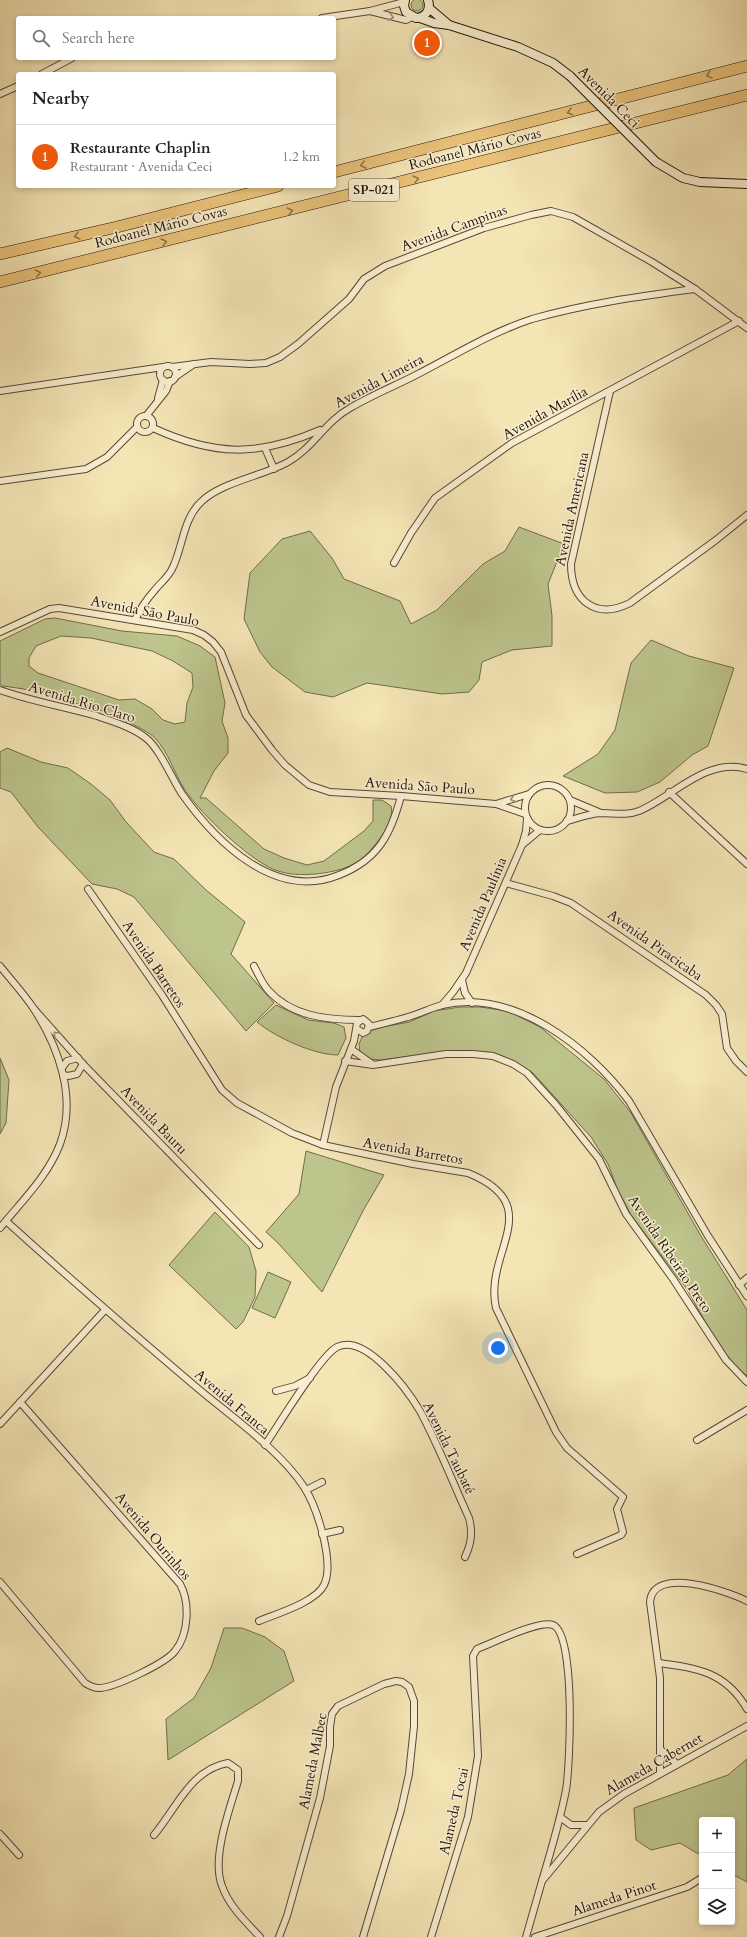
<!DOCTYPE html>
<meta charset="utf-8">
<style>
:root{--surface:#fff;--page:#f2f2f2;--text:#222;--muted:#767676;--line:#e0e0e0;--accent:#ea580c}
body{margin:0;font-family:Cardo,serif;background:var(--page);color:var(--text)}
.controls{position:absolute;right:12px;bottom:12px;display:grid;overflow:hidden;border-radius:4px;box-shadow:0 2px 6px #0003}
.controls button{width:36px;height:36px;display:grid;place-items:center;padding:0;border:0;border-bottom:1px solid var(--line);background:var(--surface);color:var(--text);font:20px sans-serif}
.you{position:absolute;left:498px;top:1348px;width:14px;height:14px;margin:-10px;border:3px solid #fff;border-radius:50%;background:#1a73e8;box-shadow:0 0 0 6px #1a73e833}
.badge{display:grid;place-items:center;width:26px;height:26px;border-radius:50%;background:var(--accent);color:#fff;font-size:13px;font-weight:700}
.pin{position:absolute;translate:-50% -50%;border:2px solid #fff;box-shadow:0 1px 4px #0006}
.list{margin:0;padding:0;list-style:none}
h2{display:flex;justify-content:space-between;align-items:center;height:52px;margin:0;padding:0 16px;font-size:17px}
h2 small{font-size:13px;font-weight:400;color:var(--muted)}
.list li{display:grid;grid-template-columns:26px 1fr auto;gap:12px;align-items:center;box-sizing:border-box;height:64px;padding:0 16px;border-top:1px solid var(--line)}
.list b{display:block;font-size:15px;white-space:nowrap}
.list p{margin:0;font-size:13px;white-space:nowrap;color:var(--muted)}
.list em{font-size:13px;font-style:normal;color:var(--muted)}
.icon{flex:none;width:22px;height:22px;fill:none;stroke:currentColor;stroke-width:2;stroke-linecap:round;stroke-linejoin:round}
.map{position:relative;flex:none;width:747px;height:1937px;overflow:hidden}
.search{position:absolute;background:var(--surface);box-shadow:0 2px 6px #0003;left:16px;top:16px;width:320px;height:44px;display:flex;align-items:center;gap:10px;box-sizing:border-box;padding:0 14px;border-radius:4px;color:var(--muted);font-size:15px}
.panel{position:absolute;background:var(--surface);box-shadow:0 2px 6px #0003;left:16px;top:72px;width:320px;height:116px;border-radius:4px}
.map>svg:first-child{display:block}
</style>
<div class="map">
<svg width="747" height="1937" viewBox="0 0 747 1937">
<rect width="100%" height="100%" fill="#f4e5b5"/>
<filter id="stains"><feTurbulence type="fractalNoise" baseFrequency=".005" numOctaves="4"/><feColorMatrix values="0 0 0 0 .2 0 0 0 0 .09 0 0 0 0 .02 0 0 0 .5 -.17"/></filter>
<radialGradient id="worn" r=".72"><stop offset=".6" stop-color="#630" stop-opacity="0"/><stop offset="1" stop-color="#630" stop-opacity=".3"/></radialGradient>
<g fill="#bdc48c" stroke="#706c4c" fill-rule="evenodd">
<circle cx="417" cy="5" r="6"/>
<polygon points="519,527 564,544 548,584 552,616 552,646 512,650 482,662 479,680 469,692 442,694 367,683 333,697 305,692 272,667 260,652 244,619 250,573 282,539 310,531 332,558 344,579 400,601 411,624 437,610 483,564 505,551"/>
<path d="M55,618L122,631L177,636L200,646L215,657L225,703L222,721L228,738V753L214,771L200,798H206L264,849L284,858L307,865L324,861L364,831L373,821V800H382L391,806C395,823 377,843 366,855C354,868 333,872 316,874C302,875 289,875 275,870C248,859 201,814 185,790C174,773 169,753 155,738C144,727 105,712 90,706C79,706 71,701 60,698C41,692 21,688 2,686L0,684V641L45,619ZM61,636L91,638L152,651L173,661L192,673L193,687L187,703L185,722L175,724L163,720L152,709L135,699L119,700L38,673L29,666V658L36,646Z"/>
<polygon points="651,640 689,656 734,668 708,746 692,755 660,782 637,792 605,793 563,776 598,754 615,730 631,663"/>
<polygon points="7,748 41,762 68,768 91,784 110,800 126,822 154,852 174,859 206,890 245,922 231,954 274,1003 246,1031 134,897 117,889 92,884 38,827 11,792 0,788 0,752"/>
<path d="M276,1005L308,1020L334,1023L344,1027L346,1038L338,1055C314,1055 275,1037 257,1022Z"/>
<polygon points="460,1007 480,1007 508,1011 540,1027 604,1079 631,1113 701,1236 747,1310 747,1376 734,1365 714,1337 686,1288 631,1215 618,1191 608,1164 591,1137 533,1073 516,1063 477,1053 450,1051 381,1060 369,1059 360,1052 359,1044 362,1037 369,1031 382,1027 409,1022 434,1011"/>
<polygon points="0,1058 9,1080 6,1123 0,1134"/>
<polygon points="306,1151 384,1175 364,1209 322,1292 278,1243 266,1232 299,1194"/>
<polygon points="215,1212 249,1247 256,1271 255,1297 243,1322 236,1329 169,1265"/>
<polygon points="268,1272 291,1282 275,1318 252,1308"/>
<polygon points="224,1628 242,1628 265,1637 284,1651 294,1681 168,1760 166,1719 194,1698 211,1668"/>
<polygon points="747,1759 747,1882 732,1874 732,1820 702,1820 702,1856 680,1843 651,1850 636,1840 634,1808 728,1775"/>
</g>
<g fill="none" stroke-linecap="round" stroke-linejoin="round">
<defs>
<g id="minor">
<polyline points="370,11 406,20 412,17"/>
<polyline points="322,18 370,11 404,2"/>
<polyline points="42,74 72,58"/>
<polyline points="0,94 18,86"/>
<circle cx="168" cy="374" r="8"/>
<polyline points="172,367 211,362 250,364 266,363 280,357 298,344 349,299 364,279 385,266 484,228 531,215 551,211 573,217 652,262 695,289 747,328"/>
<polyline points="175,377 194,364"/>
<polyline points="0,391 163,367"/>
<path d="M610,391L571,564C571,601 596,620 630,603L716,540L747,515"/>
<polyline points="158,398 163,380"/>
<circle cx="145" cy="424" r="8"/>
<polyline points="146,416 166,391 170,381"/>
<path d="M153,428C214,456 258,457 320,430"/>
<polyline points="265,448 274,469"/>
<polyline points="0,481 86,469 107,457 137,427"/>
<polyline points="394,563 411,533 435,498 512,443 739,321"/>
<path d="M135,620C140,609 146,600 154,591C160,583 169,577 173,567C183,546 183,519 201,502C221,482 263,476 288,462C313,448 325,422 350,408C372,395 395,386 418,374C455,355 492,332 532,319C585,304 640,296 695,289"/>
<polyline points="0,632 50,609 59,608 193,630 204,635 213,642 221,652 246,715 272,750 285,765 309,785 330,792 401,796 496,804 525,814"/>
<path d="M0,690C31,701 65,707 97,716C114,722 132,727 146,738C160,749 172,779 182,794C216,842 275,901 339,875C378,860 391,834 401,796"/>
<circle cx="548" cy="808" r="23"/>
<polyline points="669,792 747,864"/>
<polyline points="570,800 601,813"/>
<polyline points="496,804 529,794"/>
<path d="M567,821C578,818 589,814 600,813C614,813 626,816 639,811C673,797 706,757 747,769"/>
<polyline points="522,845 540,830"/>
<polyline points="506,883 553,896 571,903 706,995 716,1005 722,1014 727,1048 736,1061 747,1072"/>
<path d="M88,889L162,995L222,1090L237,1103L292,1133L323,1145L413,1164L468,1173C549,1206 483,1252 496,1308L556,1432L567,1448L623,1497L617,1509L623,1532L621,1535L577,1554"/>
<path d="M0,966C11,980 24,994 34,1009C59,1048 77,1098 60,1144C48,1176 21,1202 0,1228"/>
<path d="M254,966C258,974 262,983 268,990C291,1016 326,1020 359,1020"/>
<polyline points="462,980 465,993 472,1003"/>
<polyline points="442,1005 453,992 466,973 522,845 526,831 527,818"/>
<polyline points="34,1009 83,1064 259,1245"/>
<path d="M369,1027C382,1024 395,1021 408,1017C419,1014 431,1008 442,1005C513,988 589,1047 629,1101L708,1236L747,1296"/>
<polyline points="351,1049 372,1064"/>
<polyline points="345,1061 373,1065 446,1054 473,1054 493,1056 513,1064 527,1073 556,1105 599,1159 626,1214 673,1279 726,1360 747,1382"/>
<polyline points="62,1068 67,1061 78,1058"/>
<polyline points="63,1075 68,1076 77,1074 83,1064"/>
<polyline points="323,1145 336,1087 354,1041 357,1023 363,1019 369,1024 367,1031 363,1033 357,1029"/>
<path d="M6,1221C68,1277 131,1332 195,1386C229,1415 280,1450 304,1487C317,1507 335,1563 324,1585C316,1602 276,1614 259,1621"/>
<polyline points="739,1285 747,1278"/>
<polyline points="276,1391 295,1386 310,1378"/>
<polyline points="0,1424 105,1310"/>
<polyline points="697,1440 747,1410"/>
<path d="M265,1445C278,1426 320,1356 337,1347C365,1333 407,1389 420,1411C438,1444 453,1483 469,1518C473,1533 471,1544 465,1557"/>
<polyline points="306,1490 322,1482"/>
<polyline points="322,1534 340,1530"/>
<path d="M0,1582L85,1683C90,1686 93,1688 99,1688C114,1688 166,1663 175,1651C189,1634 190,1602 180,1584L20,1402"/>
<path d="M659,1663C697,1668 726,1672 747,1709"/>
<polyline points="661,1750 677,1764"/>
<path d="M660,1773V1678L650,1602C653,1565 727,1591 747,1601"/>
<polyline points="560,1817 571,1825 587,1825"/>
<polyline points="0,1834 19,1855"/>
<path d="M154,1835C176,1809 191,1769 228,1763L238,1770V1781C230,1808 211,1858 222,1886C229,1906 245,1921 260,1937"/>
<polyline points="279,1937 287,1916 320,1798 330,1746 330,1727 332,1714 338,1706 384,1684 396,1681 402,1682 409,1687 414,1701 414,1726 409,1774 401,1810 363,1937"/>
<path d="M431,1937L468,1817L478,1756L473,1656L477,1649L484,1646C499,1640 540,1620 553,1625C576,1634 570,1766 566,1790C560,1821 551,1851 542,1881"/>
<polyline points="526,1937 542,1881 599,1812 624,1794 747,1726"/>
<polyline points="535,1937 687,1887 700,1879"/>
</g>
<g id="secondary">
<path d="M405,0L404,6L406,12L416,18C426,17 431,10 428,0"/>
<polyline points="429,8 449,25"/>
<polyline points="420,18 434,23 449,25 518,47 553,63 570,76"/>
<polyline points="656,162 683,178 700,182 747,184"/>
</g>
<g id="motorway">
<polyline points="334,172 747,66"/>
<polyline points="0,254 117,227 278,186"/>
<polyline points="0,282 747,95"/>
</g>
</defs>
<use href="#minor" stroke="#574837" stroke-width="8"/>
<use href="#secondary" stroke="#23140d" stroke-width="10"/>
<use href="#motorway" stroke="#23140d" stroke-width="12"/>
<use href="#minor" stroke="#f8eecf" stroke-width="6"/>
<use href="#secondary" stroke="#f8eecf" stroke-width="8"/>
<use href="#motorway" stroke="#eac27a" stroke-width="11"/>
<defs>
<polyline id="secondary-bridge" points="570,76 656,162"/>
</defs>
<use href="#secondary-bridge" stroke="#23140d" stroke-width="10" stroke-linecap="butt"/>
<use href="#secondary-bridge" stroke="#f8eecf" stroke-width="8"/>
</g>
<defs><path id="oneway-chevron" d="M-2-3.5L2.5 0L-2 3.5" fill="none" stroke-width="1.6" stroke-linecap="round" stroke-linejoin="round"/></defs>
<g stroke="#988c78">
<use href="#oneway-chevron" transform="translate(391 17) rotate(14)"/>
<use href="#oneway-chevron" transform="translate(513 799) rotate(162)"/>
<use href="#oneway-chevron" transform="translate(56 1034) rotate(-133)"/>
</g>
<g stroke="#907449">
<use href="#oneway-chevron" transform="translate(709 75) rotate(165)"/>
<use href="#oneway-chevron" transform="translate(570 112) rotate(165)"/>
<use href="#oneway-chevron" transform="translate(363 165) rotate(166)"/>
<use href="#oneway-chevron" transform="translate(416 179) rotate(-14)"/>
<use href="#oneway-chevron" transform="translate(290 211) rotate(-14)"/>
<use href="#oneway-chevron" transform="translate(77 236) rotate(166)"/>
<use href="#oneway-chevron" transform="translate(164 242) rotate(-14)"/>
<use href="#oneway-chevron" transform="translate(38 273) rotate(-13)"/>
</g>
<g text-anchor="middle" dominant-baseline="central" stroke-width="3" stroke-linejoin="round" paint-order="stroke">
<rect fill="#f8eecf" stroke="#635547" stroke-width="1" x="349" y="179" width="50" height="22" rx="3"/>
<g font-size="13" font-weight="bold" fill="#23140d">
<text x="374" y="190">SP-021</text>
</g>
<g font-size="14" fill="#23140d" stroke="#f8eecf">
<text transform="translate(609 97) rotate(45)">Avenida Ceci</text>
<text transform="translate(475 149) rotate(-14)">Rodoanel Mário Covas</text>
<text transform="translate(161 227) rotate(-14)">Rodoanel Mário Covas</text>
<text transform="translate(454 228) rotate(-20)">Avenida Campinas</text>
<text transform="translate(379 381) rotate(-28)">Avenida Limeira</text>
<text transform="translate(545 413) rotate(-29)">Avenida Marília</text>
<text transform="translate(572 509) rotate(-78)">Avenida Americana</text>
<text transform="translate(145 611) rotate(11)">Avenida São Paulo</text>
<text transform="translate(82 702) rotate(17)">Avenida Rio Claro</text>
<text transform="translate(420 786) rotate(4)">Avenida São Paulo</text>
<text transform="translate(483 904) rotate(-67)">Avenida Paulínia</text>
<text transform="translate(655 945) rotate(35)">Avenida Piracicaba</text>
<text transform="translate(154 964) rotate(56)">Avenida Barretos</text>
<text transform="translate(154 1120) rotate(46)">Avenida Bauru</text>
<text transform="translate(413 1151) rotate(10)">Avenida Barretos</text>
<text transform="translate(670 1254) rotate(56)">Avenida Ribeirão Preto</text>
<text transform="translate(232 1402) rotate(40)">Avenida Franca</text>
<text transform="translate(449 1448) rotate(64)">Avenida Taubaté</text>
<text transform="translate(153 1536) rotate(50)">Avenida Ourinhos</text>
<text transform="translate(313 1761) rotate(-79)">Alameda Malbec</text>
<text transform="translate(654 1764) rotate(-30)">Alameda Cabernet</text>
<text transform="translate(454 1811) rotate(-77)">Alameda Tocai</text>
<text transform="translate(614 1898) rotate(-18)">Alameda Pinot</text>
</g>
</g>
<rect width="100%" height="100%" filter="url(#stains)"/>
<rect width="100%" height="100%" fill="url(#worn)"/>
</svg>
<div class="controls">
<button>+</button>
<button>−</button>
<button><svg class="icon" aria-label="layers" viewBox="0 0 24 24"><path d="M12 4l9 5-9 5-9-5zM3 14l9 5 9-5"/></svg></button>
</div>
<div class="you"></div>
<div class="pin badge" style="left:427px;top:43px">1</div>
<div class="search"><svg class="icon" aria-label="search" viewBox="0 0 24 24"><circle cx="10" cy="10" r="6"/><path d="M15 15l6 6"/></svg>Search here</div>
<section class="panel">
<h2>Nearby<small></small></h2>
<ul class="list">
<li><span class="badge">1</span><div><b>Restaurante Chaplin</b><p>Restaurant · Avenida Ceci</p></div><em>1.2 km</em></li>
</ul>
</section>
</div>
